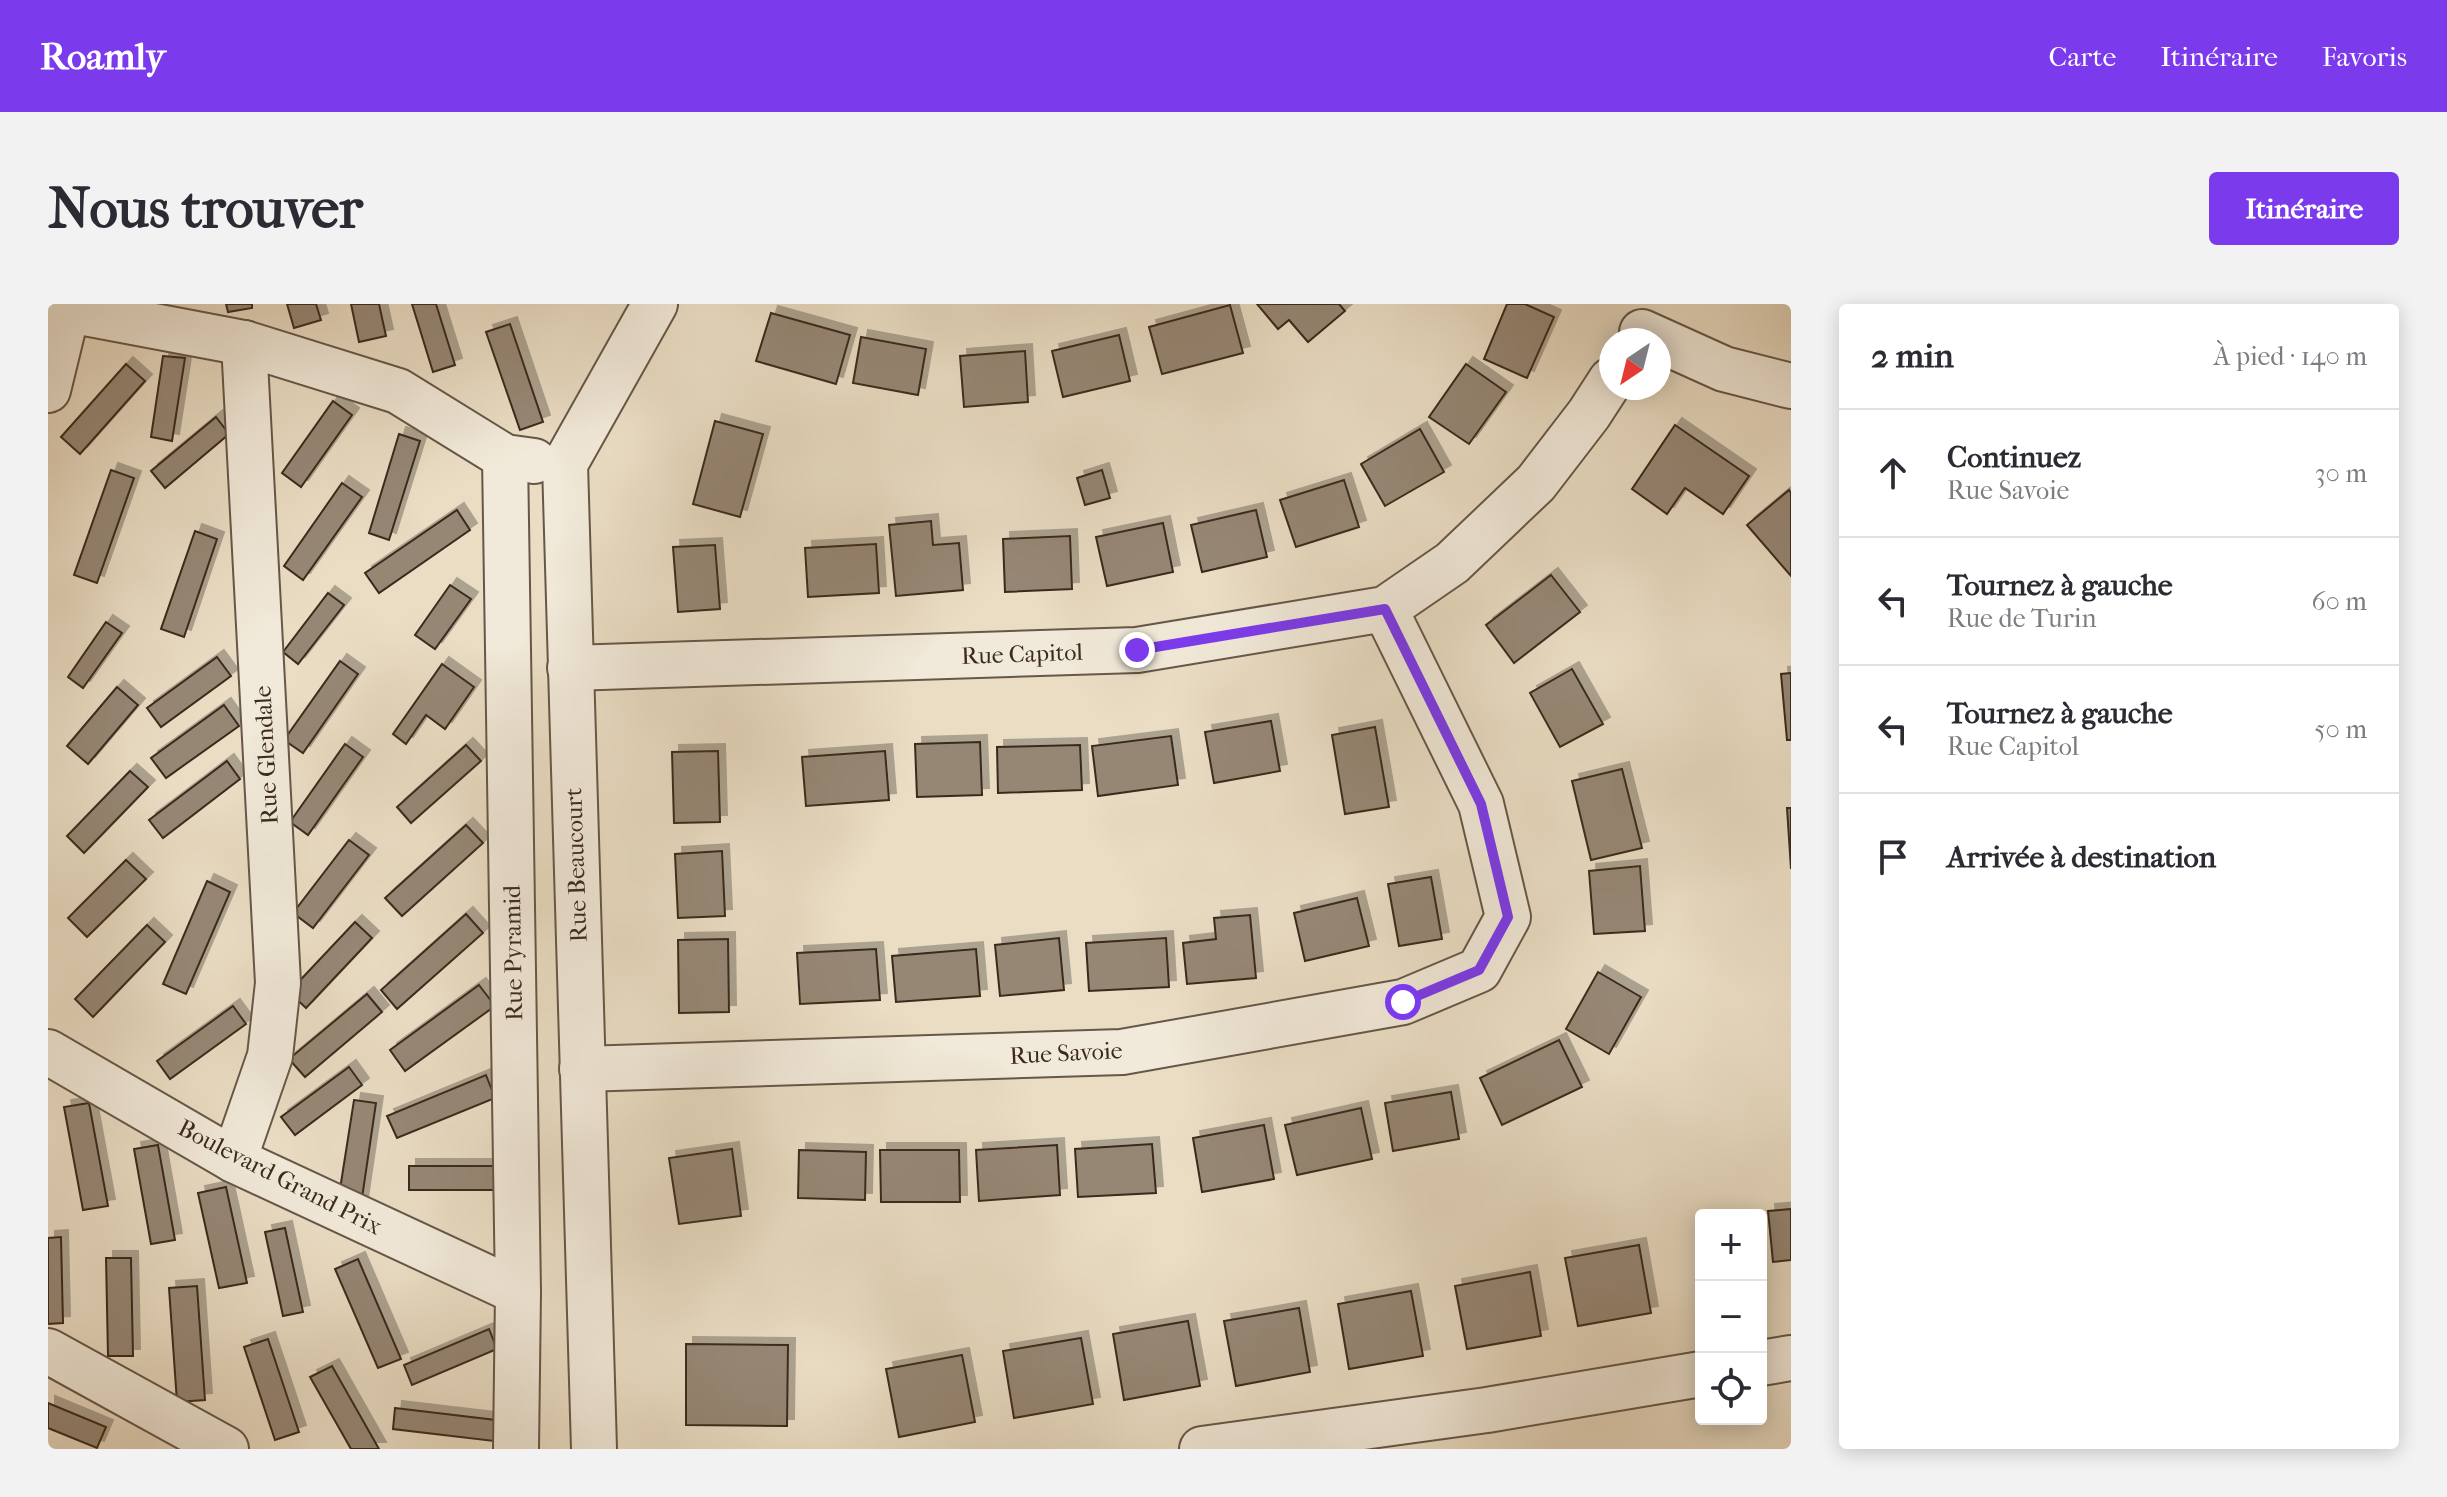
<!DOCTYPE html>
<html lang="fr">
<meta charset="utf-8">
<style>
:root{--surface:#fff;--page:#f2f2f3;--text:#2b2b33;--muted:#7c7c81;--line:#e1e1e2;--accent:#7c3aed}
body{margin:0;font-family:"IM FELL French Canon",serif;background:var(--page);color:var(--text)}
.controls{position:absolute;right:24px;bottom:24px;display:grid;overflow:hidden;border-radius:8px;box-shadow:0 4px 20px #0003}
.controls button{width:72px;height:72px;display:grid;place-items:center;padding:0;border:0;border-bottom:2px solid var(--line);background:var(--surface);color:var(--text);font:40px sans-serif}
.compass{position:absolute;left:1551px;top:24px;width:72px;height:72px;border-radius:50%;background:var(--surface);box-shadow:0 4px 20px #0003;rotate:215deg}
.stop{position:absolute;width:24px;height:24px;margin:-18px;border:6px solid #7c3aed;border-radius:50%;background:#fff}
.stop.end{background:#7c3aed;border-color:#fff;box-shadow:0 2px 8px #0008}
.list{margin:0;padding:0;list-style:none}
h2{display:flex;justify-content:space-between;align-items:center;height:104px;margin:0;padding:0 32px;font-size:34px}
h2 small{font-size:26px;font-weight:400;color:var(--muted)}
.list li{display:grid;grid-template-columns:52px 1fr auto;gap:24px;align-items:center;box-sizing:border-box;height:128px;padding:0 32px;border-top:2px solid var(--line)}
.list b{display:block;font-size:30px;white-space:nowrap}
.list p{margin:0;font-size:26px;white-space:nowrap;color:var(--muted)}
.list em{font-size:26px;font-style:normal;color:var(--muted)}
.icon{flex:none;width:44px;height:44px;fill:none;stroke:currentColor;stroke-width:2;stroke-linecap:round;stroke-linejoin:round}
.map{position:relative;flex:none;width:1743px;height:1145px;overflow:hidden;border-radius:8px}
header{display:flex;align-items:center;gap:48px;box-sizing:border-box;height:112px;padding:0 40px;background:var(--accent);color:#fff}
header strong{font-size:38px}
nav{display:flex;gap:44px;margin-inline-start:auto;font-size:28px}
.intro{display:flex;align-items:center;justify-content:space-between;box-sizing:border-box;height:192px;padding:0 48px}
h1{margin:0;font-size:56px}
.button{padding:20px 36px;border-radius:8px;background:var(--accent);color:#fff;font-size:28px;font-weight:700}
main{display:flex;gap:48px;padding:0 48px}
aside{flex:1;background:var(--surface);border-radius:8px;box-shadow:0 4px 20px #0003}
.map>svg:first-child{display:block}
</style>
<header>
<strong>Roamly</strong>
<nav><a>Carte</a><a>Itinéraire</a><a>Favoris</a></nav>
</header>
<div class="intro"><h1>Nous trouver</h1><a class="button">Itinéraire</a></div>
<main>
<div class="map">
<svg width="1743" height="1145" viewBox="0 0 1743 1145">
<defs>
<filter id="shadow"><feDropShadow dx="7" dy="-7" stdDeviation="0" flood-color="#0004"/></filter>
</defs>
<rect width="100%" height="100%" fill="#eaddc4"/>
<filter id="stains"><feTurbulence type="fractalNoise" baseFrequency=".0025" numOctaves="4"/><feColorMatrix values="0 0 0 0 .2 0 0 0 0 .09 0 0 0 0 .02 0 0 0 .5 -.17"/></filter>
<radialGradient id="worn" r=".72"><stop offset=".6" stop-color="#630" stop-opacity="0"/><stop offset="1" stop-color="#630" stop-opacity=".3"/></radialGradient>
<g fill="#968774" stroke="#3b2a1e" stroke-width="2" filter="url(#shadow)">
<polygon points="178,0 204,0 204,4 180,8"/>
<polygon points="239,0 268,0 273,16 246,24"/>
<polygon points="303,0 331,0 338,32 311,38"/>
<polygon points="364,0 388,0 407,61 385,68"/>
<polygon points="1209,0 1291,0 1297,7 1260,38 1241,16 1230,25"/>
<polygon points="1459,0 1477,0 1506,13 1479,74 1436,55"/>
<polygon points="1182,1 1195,49 1114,70 1101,23"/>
<polygon points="723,9 802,31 788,80 708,57"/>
<polygon points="462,20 495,118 472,126 438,28"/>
<polygon points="1071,31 1082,77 1015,93 1004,47"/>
<polygon points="813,33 878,45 870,91 805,79"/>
<polygon points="977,47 980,98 916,103 912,52"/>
<polygon points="115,52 137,54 124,137 103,133"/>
<polygon points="78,60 97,77 32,150 13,133"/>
<polygon points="1418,60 1458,88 1421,140 1381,113"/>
<polygon points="285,97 304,111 253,183 234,169"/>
<polygon points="168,113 181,130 117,184 103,167"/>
<polygon points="667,117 715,130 692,213 645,200"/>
<polygon points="1627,121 1701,172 1675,210 1637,184 1619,210 1584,185"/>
<polygon points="1372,125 1396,168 1337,202 1313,160"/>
<polygon points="351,130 372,137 341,236 321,229"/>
<polygon points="63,166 86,174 49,279 26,271"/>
<polygon points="1054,166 1062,194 1037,201 1029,174"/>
<polygon points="1296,176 1311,223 1248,243 1232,196"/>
<polygon points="294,179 314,193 255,276 236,262"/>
<polygon points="1741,186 1743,189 1743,272 1699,221"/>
<polygon points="409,206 422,226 331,289 317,269"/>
<polygon points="1208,206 1219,253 1154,268 1143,221"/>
<polygon points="883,217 885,241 911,239 915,286 848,292 841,221"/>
<polygon points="1115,219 1125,268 1059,282 1048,233"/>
<polygon points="147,227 169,235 136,333 113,325"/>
<polygon points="1022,232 1024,285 957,288 955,235"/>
<polygon points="828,240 831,289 760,293 757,244"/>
<polygon points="667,241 672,305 630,308 625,243"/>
<polygon points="1503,271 1532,308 1466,359 1438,321"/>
<polygon points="402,281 423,295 387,345 367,331"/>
<polygon points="280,289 296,301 250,360 235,348"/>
<polygon points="58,318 74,329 35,384 20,373"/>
<polygon points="169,353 183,372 113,423 99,404"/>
<polygon points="292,357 310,370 255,449 236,436"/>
<polygon points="394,360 426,383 397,425 378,411 358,440 345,430"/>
<polygon points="1524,365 1555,420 1512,443 1482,389"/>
<polygon points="1743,369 1743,436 1739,436 1733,370"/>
<polygon points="69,383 90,401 40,460 19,442"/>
<polygon points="176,401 191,422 118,474 103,454"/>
<polygon points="1223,417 1232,467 1166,479 1157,428"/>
<polygon points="1327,423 1341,503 1297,510 1284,431"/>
<polygon points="1123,432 1130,481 1050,492 1044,442"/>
<polygon points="932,438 934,491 869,493 867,440"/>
<polygon points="297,440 315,453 260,531 242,518"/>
<polygon points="418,441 433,457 363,519 349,503"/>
<polygon points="1032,441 1034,486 950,489 949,443"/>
<polygon points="670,447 672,518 626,519 624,448"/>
<polygon points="837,447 841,496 758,502 754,453"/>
<polygon points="179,457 192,475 115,534 101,516"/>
<polygon points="1574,465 1594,544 1543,556 1524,477"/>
<polygon points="82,467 100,483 36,549 19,532"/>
<polygon points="1739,504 1743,504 1743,565"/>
<polygon points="418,521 435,539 354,612 337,594"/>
<polygon points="301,536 321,551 265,624 245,609"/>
<polygon points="674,547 677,612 630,614 627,550"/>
<polygon points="78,556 98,575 39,633 20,614"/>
<polygon points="1592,562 1597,627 1546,630 1541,567"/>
<polygon points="1383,573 1394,635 1351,642 1340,580"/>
<polygon points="159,577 182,588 138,690 115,680"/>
<polygon points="1309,594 1321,642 1257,657 1246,609"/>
<polygon points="418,610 435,629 349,705 333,686"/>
<polygon points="1202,611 1208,674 1139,680 1135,639 1168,635 1166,614"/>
<polygon points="307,618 324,634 258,704 241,688"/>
<polygon points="99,621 117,638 45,713 27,695"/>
<polygon points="1011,634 1016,686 952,692 947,641"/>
<polygon points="1118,634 1121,683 1041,687 1038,639"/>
<polygon points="680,635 681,708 631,709 630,636"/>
<polygon points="828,645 832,696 752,700 749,649"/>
<polygon points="928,645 932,692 848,698 844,652"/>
<polygon points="1550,668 1593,693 1561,750 1518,725"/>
<polygon points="431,681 447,702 357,767 342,746"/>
<polygon points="319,690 334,708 257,773 241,755"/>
<polygon points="185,702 198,720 122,775 109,757"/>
<polygon points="1511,736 1534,783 1454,821 1432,774"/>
<polygon points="301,763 314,781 247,831 233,813"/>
<polygon points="438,771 447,794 349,834 339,812"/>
<polygon points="1403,788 1411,835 1345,847 1337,799"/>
<polygon points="306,796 328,799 313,901 290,898"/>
<polygon points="41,799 60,902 35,906 16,803"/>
<polygon points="1313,804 1324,855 1249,871 1237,821"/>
<polygon points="1216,821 1226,875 1154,888 1145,834"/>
<polygon points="1104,840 1108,889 1030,893 1027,845"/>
<polygon points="110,841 127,936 103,940 86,845"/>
<polygon points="1009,841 1012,891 931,897 928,846"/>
<polygon points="684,845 693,912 631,920 621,854"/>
<polygon points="751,846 818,848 817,896 750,894"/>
<polygon points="832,846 911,846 912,898 833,898"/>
<rect x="361" y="862" width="85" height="24"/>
<polygon points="178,883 199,979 171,984 150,889"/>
<polygon points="1743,905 1743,956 1725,958 1720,907"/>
<polygon points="237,924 255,1008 235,1012 217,928"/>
<polygon points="13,933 15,1019 0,1020 0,934"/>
<polygon points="1591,941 1603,1009 1530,1022 1517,954"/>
<polygon points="58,954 83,954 85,1052 60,1052"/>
<polygon points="310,955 353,1055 330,1064 287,965"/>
<polygon points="1482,968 1493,1032 1419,1045 1407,982"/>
<polygon points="149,982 157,1096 129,1098 121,984"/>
<polygon points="1363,987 1375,1052 1301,1065 1290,1000"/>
<polygon points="1251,1004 1262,1068 1188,1082 1176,1017"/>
<polygon points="1140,1017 1152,1082 1076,1096 1065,1030"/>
<polygon points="441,1025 449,1045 364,1081 356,1061"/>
<polygon points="1033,1034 1045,1100 966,1114 955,1047"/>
<polygon points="220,1035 251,1128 227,1136 196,1043"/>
<polygon points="638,1040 740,1041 739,1122 638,1121"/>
<polygon points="914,1051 927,1118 851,1133 838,1065"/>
<polygon points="284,1062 331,1145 303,1145 262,1073"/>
<polygon points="0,1099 58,1123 49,1144 0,1124"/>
<polygon points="347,1104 456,1117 454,1138 345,1125"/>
</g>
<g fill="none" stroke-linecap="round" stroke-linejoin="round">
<defs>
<g id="minor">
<polyline points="0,2 196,39 350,87 457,153 486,157"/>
<polyline points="1594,28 1676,65 1743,82"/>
<polyline points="0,86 20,4"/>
<polyline points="457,153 470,988 468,1145"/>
<polyline points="522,364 1089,346 1337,305 1404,259 1488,179 1541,110 1563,76"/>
<polyline points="0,748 186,856 470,988"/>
<polyline points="534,765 1074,748 1355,698 1431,666 1460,613 1433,500 1337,305"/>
<polyline points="186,856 222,752 230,679 196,39"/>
<polyline points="0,1047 178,1145"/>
<polyline points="1713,1059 1743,1054"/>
<polyline points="546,1145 517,160 607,0"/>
<polyline points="1154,1145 1439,1106 1653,1070"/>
</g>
</defs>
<use href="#minor" stroke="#675748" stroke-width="48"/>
<use href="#minor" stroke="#f1e9d9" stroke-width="44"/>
</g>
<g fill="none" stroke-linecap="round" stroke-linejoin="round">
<polyline stroke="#7c3aed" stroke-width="10" points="1089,346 1337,305 1433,500 1460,613 1431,666 1355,698"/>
</g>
<g text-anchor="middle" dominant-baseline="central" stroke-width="7" stroke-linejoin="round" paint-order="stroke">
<g font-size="24" fill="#3b2a1e" stroke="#f1e9d9">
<text transform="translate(974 350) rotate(-2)">Rue Capitol</text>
<text transform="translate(218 451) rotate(-93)">Rue Glendale</text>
<text transform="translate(528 561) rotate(-92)">Rue Beaucourt</text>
<text transform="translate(465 649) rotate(-91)">Rue Pyramid</text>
<text transform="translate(1018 749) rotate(-3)">Rue Savoie</text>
<text transform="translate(232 873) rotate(27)">Boulevard Grand Prix</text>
</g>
</g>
<rect width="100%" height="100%" filter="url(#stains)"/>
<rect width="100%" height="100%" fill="url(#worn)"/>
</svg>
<div class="controls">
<button>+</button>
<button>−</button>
<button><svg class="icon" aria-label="locate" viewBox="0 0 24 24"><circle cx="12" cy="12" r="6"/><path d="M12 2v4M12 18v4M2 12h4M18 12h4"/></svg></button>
</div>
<svg class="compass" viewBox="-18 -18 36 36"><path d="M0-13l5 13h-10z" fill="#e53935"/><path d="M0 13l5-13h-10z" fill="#7c7c81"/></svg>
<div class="stop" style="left:1355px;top:698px"></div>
<div class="stop end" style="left:1089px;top:346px"></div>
</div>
<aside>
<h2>2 min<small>À pied · 140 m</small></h2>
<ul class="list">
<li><svg class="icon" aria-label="ahead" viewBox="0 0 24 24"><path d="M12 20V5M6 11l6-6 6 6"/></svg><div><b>Continuez</b><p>Rue Savoie</p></div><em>30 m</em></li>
<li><svg class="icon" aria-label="left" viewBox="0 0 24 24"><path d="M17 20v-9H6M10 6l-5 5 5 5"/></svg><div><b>Tournez à gauche</b><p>Rue de Turin</p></div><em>60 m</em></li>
<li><svg class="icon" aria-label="left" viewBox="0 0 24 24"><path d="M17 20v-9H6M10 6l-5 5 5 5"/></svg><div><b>Tournez à gauche</b><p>Rue Capitol</p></div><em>50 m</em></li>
<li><svg class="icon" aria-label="arrive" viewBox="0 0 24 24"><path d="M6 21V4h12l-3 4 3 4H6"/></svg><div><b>Arrivée à destination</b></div></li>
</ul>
</aside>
</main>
